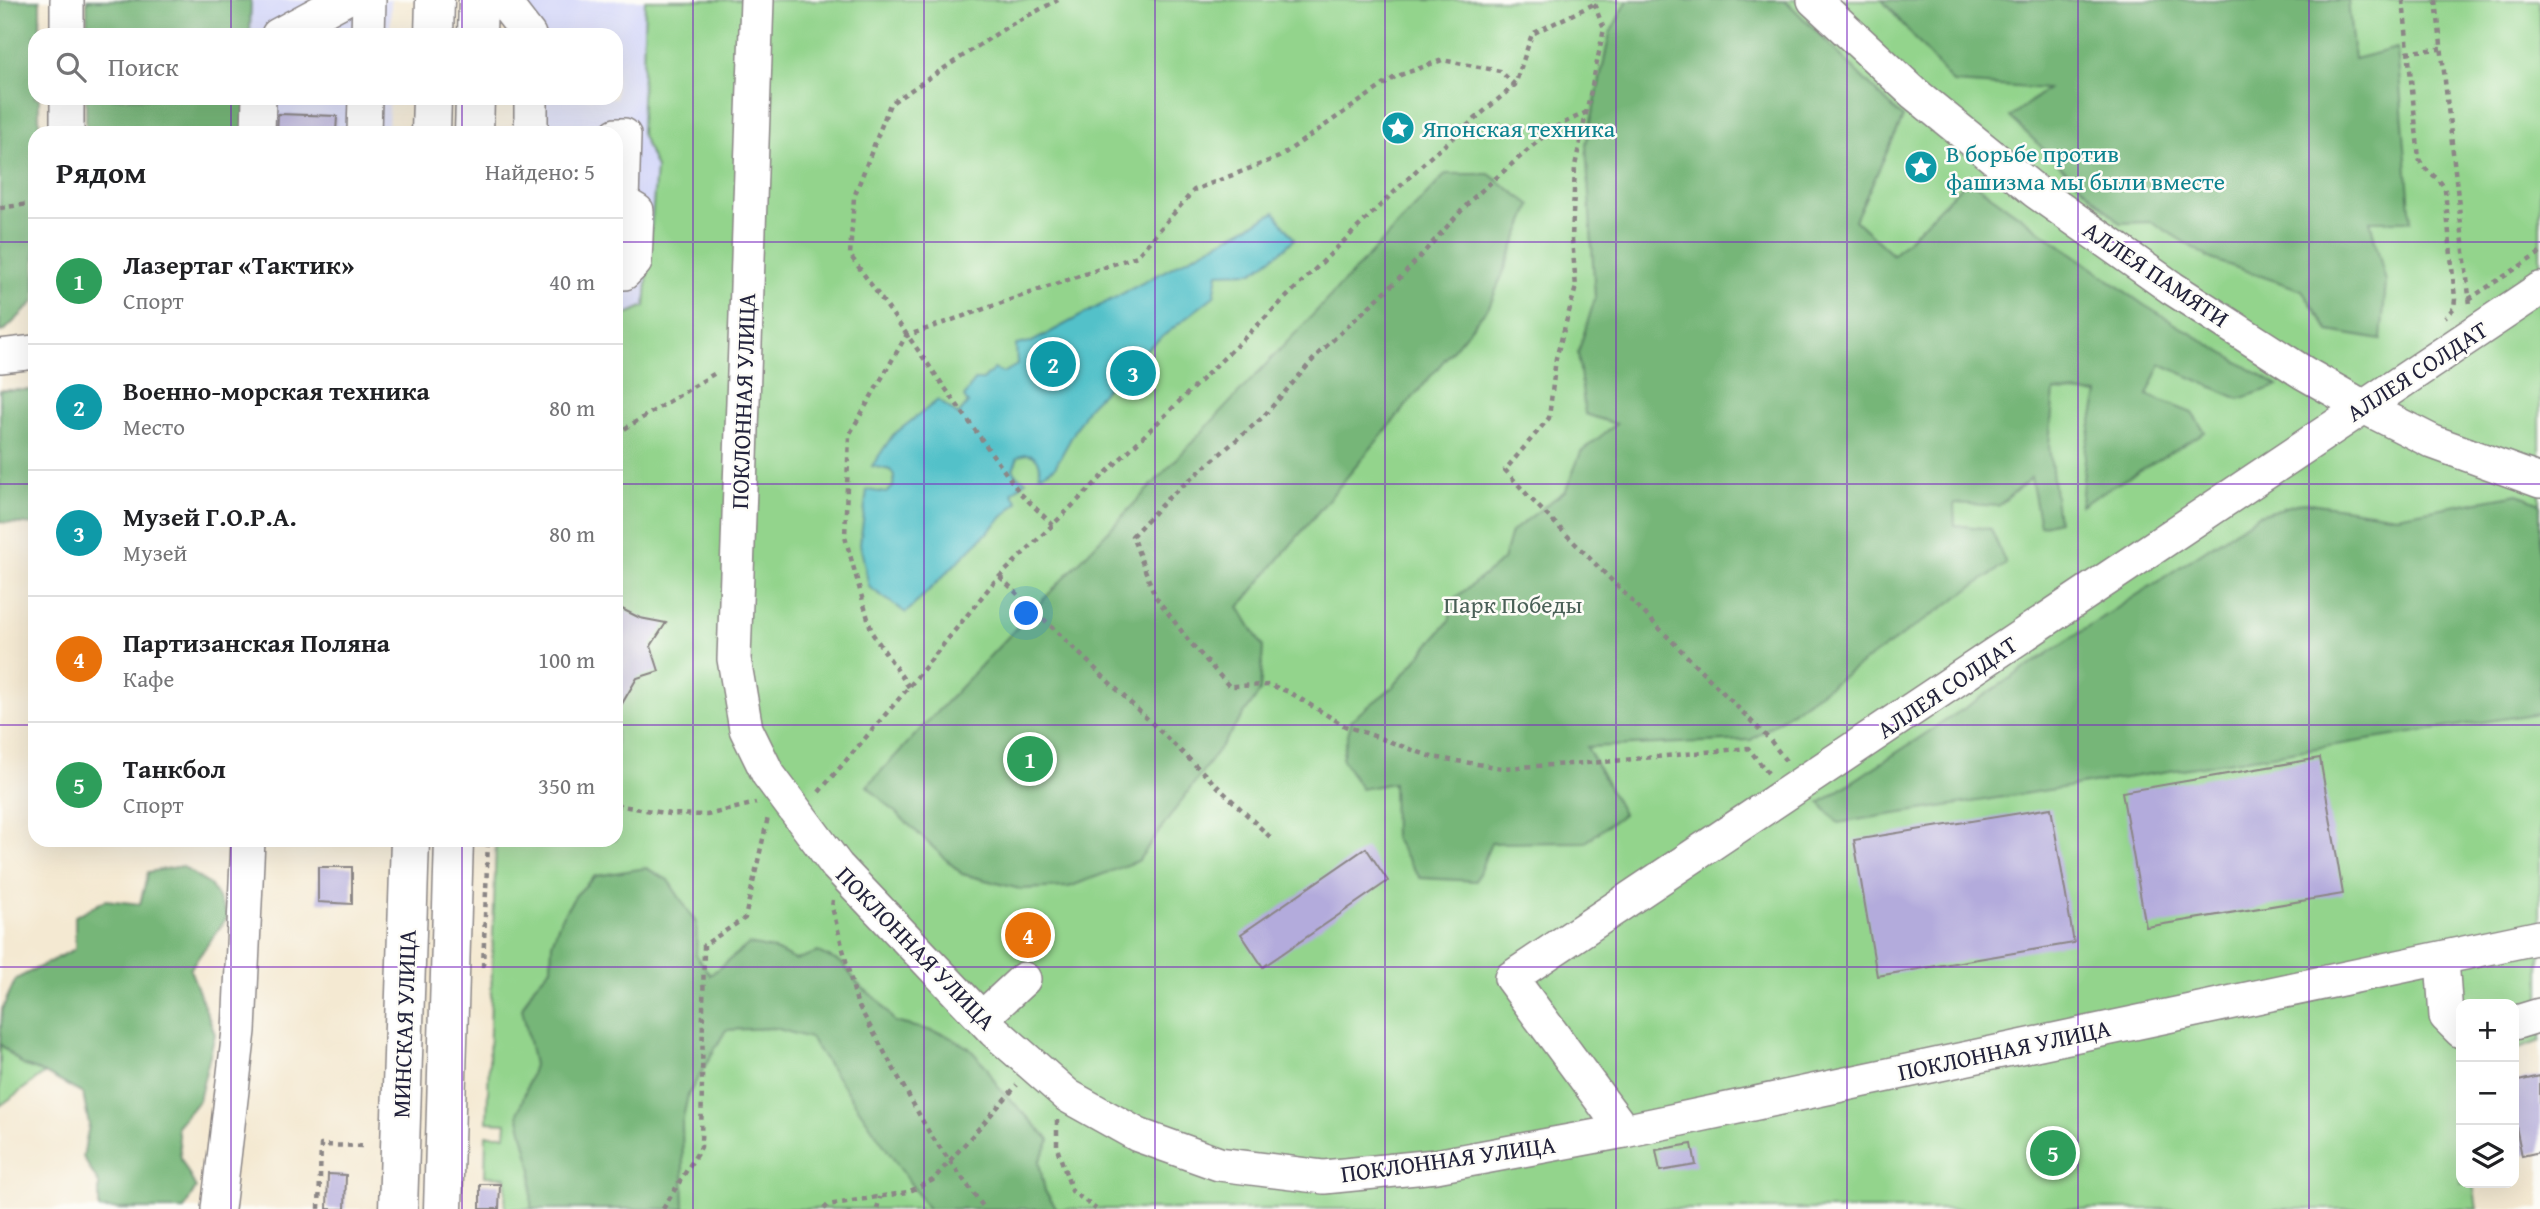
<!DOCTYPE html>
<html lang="ru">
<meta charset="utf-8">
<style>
:root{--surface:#fff;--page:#f2f2f2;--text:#202124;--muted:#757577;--line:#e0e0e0;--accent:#1f6fb2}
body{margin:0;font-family:"Gentium Book Plus",serif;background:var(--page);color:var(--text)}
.controls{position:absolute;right:21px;bottom:21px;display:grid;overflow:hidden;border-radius:14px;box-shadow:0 7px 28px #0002}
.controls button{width:63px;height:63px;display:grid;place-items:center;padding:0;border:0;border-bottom:2px solid var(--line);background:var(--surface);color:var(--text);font:35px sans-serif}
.you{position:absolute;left:1027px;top:614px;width:24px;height:24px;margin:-18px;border:5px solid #fff;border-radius:50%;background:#1a73e8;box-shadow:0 0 0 10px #1a73e833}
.badge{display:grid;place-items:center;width:46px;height:46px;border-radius:50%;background:var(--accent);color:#fff;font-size:23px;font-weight:700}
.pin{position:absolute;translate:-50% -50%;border:4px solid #fff;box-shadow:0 2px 7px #0006}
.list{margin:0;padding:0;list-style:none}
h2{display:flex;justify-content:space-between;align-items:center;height:91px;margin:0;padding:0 28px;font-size:30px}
h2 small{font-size:23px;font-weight:400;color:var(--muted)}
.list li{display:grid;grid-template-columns:46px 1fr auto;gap:21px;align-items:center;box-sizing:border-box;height:126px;padding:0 28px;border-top:2px solid var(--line)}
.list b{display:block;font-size:26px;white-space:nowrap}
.list p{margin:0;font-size:23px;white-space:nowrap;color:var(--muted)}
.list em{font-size:23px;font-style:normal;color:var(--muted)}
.icon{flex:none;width:38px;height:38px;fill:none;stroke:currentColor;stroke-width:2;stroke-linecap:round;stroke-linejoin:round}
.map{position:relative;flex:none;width:2540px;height:1209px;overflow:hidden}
.search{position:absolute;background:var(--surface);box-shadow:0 7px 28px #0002;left:28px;top:28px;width:595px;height:77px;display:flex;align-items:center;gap:18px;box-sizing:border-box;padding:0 24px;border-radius:21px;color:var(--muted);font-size:26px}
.panel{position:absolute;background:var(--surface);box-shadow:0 7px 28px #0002;left:28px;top:126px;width:595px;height:721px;border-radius:21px}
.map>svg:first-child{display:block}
</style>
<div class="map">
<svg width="2540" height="1209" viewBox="0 0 2540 1209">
<rect width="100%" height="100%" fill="#fdfcf7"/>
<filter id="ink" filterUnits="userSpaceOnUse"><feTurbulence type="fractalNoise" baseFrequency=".0143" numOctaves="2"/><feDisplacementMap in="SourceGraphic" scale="14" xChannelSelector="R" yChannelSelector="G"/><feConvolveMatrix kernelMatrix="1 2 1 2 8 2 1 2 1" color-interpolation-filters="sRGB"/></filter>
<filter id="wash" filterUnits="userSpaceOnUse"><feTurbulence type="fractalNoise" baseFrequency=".00686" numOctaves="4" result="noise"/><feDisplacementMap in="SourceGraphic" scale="28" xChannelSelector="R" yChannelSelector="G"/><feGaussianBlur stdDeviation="1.57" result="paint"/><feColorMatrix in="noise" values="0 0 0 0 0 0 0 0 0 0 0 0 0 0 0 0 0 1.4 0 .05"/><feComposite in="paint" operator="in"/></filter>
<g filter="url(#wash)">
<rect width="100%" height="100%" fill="#f4e9d2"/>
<g fill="#d5d8f9">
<polygon points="251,0 391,0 390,35 250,35"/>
<polygon points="521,0 645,0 641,133 656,168 645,306 616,319 616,133 517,133 518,98 616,98 616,35 520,35"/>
<polygon points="247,98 389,98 388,133 246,133"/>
</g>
<g fill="#93d48c" stroke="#5a7b64" stroke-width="2">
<polygon points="645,0 2540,0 2540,1041 2514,1051 2514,1004 2461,1004 2461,1071 2455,1074 2461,1110 2461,1183 2473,1183 2477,1209 505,1209 506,1177 485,1176 486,1135 505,1135 506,1123 487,1122 496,840 616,840 616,319 645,306 656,168 641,133"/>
<polygon points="0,1044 23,1065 45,1073 0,1106"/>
</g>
<g fill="#76b678" stroke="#4c6c5a" stroke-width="2">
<polygon points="0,0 40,0 40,35 35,35 35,98 39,98 39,133 35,133 35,301 4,331 0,332"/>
<polygon points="87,0 251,0 250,35 87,35"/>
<polygon points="1628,0 1785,0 1903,118 1855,220 1893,255 1968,179 2144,305 2278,386 2239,399 2161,364 2147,395 2192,413 2205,432 2081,505 2086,447 2098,394 2054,391 2049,445 2058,521 2040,526 2031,478 1998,506 1954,503 1955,525 1991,529 2006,564 1751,740 1587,747 1623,814 1586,842 1491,843 1476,881 1420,878 1394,838 1393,783 1361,789 1342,758 1352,719 1393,687 1449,621 1455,598 1503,560 1511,532 1566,490 1581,452 1616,424 1585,414 1578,353 1595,298 1586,144 1610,33"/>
<polygon points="1882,0 2348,0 2354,59 2397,48 2411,221 2370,221 2386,282 2381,340 2329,331 2302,290 2211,259 2152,222 2120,223 2010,117 2047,89 1953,83"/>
<polygon points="86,98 247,98 246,133 86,133"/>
<polygon points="1446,174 1489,174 1531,205 1490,305 1239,607 1263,647 1260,692 1138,861 1069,887 1020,889 962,874 867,786"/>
<polygon points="0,390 35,390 35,525 0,522"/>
<polygon points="2518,494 2540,503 2540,713 1838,823 1820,803 2259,515 2303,502 2397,516"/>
<polygon points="182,866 211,886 228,916 190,969 215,1034 199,1100 177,1126 181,1159 196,1188 184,1209 99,1209 99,1184 83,1157 89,1125 83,1094 45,1073 23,1065 0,1044 2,1009 16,979 75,949 75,916 106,900 140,904 148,872"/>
<polygon points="646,868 668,880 697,924 696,955 710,975 749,944 773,949 795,960 818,952 842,963 858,984 879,1001 895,1022 944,1034 969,1048 986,1066 998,1087 1050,1140 1039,1162 1045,1191 1057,1209 928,1209 810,1038 775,1028 726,1030 688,1095 682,1123 684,1209 531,1209 532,1170 518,1114 534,1065 522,1008 534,986 551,968 552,943 561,918 576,895 595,876"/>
</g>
<path fill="#53c1c9" stroke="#3a7282" stroke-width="2" d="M1275,212L1294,239L1284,249L1253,272L1218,273L1214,296L1144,351L1088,407L1055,467L1043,474H1039C1043,459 1031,449 1018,457L1013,469L1017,476L1026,481L1012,493L1018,502L906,613L869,587L860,544L867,490L886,493L893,487L894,475L890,470L872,466L893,435L938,400L958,415L968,403L964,397L974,380H983L994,369L1003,373L1017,365L1016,345L1032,342Z"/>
<g id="blocks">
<g fill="#b3abdc">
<polygon points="278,114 337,116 336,133 277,133"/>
<polygon points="616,606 640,618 666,623 651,646 659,671 637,678 616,714"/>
<polygon points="2320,758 2343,894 2146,927 2122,792"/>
<polygon points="2051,808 2074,943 1877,976 1854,840"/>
<polygon points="1366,848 1388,881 1263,967 1241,934"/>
<polygon points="318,867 352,867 352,904 318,902"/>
<polygon points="2540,1076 2540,1152 2522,1156 2514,1117 2514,1082"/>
<polygon points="1692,1144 1696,1165 1660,1171 1656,1150"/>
<polygon points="328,1174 346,1175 345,1209 327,1209"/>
<polygon points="480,1184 500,1184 499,1209 480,1209"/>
</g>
</g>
</g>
<g filter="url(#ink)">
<use href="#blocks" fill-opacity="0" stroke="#8b8686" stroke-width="2"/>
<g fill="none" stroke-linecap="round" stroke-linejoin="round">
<defs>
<g id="minor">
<polyline points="67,0 67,35"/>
<polyline points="502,0 529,35"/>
<polyline points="757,0 734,659 746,729 768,774 837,866 994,1031 1068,1096 1138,1135 1219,1164 1324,1177 1436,1166 1624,1131 2540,937"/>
<polyline points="1814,0 1914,93 2035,191 2172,288 2304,373 2362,406 2433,442 2540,481"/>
<polyline points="278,35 343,0"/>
<polyline points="368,35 369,0"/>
<polyline points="67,98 67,133"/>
<polyline points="258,133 259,98"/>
<polyline points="364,133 365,98"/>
<polyline points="531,133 531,98"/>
<polyline points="616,135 624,135 622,202"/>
<polyline points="616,201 622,202 637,211 635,262 624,273 616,273"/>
<polyline points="0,356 35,352"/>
<polyline points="2442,959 2446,1016 2461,1031"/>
<polyline points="982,1018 1024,979"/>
<polyline points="2514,1023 2540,1015"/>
<polyline points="1624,1131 1511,978 2540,289"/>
<polyline points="218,1209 239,1031 248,840"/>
</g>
<g id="major">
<polyline points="434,35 435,0"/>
<polyline points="477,35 478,0"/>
<polyline points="431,133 432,98"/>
<polyline points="474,133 475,98"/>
<polyline points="398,1209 410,840"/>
<polyline points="443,1209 454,840"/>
</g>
</defs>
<use href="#minor" stroke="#8b8686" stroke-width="36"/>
<use href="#major" stroke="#8b8686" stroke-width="41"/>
<g stroke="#8b8686" stroke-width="4.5" stroke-dasharray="5 5" stroke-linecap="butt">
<path d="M2403,0L2419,159C2425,173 2440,176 2445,190L2455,299L2454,308L2445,317"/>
<polyline points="2436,0 2470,305"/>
<polyline points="1594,4 1604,29 1575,166 1572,239 1576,287 1556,358 1549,418 1505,470 1532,500 1770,740 1786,761"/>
<polyline points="2407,52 2441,49"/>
<polyline points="1587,112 1553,128 1472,199 1404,274 1319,353 1262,418 1166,500 1132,536 1155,596 1189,641 1229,686 1270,685 1289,692 1345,726 1363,732 1432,757 1502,768 1603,762 1748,748 1768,773"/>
<polyline points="0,208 35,203"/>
<polyline points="2469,299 2540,253"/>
<polyline points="616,434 717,372"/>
<polyline points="1053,525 1020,493 850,255 854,197 890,104 1010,25 1058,0"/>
<polyline points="1000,577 1270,837"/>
<polyline points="909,687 872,633 845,537 849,435 906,336 1137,256 1194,190 1279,157 1395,77 1442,60 1500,71 1515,85"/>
<polyline points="819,792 909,687 994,582 1428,159 1515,85 1532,34 1594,4 1594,0"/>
<polyline points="616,805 670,814 707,815 756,803"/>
<polyline points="833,900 832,907 857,1003 930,1134 985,1209"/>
<polyline points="483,967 488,840"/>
<polyline points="1057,1120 1057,1148 1072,1191 1096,1209"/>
<polyline points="319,1209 321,1145 363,1146"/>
<polyline points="663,1209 701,1147 704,945 745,918 768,817"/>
<polyline points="824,1209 828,1205 908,1192 933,1180 1017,1085"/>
<polyline points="877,1209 880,1197"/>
</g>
<use href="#minor" stroke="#fff" stroke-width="33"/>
<use href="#major" stroke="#fff" stroke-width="38"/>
</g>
</g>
<path fill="none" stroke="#7b2cbf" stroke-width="2" stroke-opacity="0.55" d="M231,0V35M462,0V35M693,0V1209M924,0V1209M1155,0V1209M1385,0V1209M1616,0V1209M1847,0V1209M2078,0V1209M2309,0V1209M231,98V133M462,98V133M0,242H35M616,242H2540M0,484H35M616,484H2540M0,725H35M616,725H2540M231,840V1209M462,840V1209M0,967H2540"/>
<defs>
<symbol id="sight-disc" viewBox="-11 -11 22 22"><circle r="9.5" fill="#0f9aa8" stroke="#fdfcf7"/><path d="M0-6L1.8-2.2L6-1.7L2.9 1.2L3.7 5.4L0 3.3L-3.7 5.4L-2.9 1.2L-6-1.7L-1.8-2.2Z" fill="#fff"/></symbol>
</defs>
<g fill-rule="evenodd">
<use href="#sight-disc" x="1379" y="109" width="38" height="38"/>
<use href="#sight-disc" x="1902" y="148" width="38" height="38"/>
</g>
<g text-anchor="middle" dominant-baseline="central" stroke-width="5" stroke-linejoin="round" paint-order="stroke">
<g font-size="24" fill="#0d838f" stroke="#fdfcf7" text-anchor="start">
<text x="1422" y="128">Японская техника</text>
<text x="1946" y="153">В борьбе против<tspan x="1946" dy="28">фашизма мы были вместе</tspan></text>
</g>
<g font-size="24" fill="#22223b" stroke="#fdfcf7">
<text transform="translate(2156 274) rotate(34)">АЛЛЕЯ ПАМЯТИ</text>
<text transform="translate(2417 371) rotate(-33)">АЛЛЕЯ СОЛДАТ</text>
<text transform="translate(743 401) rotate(-88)">ПОКЛОННАЯ УЛИЦА</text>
<text transform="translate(1947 687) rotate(-34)">АЛЛЕЯ СОЛДАТ</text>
<text transform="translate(916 948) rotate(46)">ПОКЛОННАЯ УЛИЦА</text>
<text transform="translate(404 1024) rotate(-88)">МИНСКАЯ УЛИЦА</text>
<text transform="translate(2004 1050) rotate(-12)">ПОКЛОННАЯ УЛИЦА</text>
<text transform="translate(1448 1159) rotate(-8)">ПОКЛОННАЯ УЛИЦА</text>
</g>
<g font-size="24" fill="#4a6057" stroke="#fdfcf7">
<text x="1513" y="604">Парк Победы</text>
</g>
</g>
</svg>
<div class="controls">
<button>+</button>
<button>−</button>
<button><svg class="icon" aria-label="layers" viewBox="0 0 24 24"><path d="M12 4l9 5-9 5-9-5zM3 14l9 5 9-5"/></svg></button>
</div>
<div class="you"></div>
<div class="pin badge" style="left:1030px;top:759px;background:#2e9e5b">1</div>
<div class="pin badge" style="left:1053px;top:364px;background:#0f9aa8">2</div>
<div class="pin badge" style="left:1133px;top:373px;background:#0f9aa8">3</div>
<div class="pin badge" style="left:1028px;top:935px;background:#e8710a">4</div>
<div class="pin badge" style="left:2053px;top:1153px;background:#2e9e5b">5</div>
<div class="search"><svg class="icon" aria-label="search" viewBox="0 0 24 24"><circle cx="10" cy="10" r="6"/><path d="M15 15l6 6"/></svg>Поиск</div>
<section class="panel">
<h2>Рядом<small>Найдено: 5</small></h2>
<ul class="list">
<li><span class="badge" style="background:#2e9e5b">1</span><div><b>Лазертаг «Тактик»</b><p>Спорт</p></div><em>40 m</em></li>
<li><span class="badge" style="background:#0f9aa8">2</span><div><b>Военно-морская техника</b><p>Место</p></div><em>80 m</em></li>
<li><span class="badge" style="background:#0f9aa8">3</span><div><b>Музей Г.О.Р.А.</b><p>Музей</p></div><em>80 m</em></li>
<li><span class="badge" style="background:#e8710a">4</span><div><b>Партизанская Поляна</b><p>Кафе</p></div><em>100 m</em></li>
<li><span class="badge" style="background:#2e9e5b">5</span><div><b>Танкбол</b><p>Спорт</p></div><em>350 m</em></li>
</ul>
</section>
</div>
